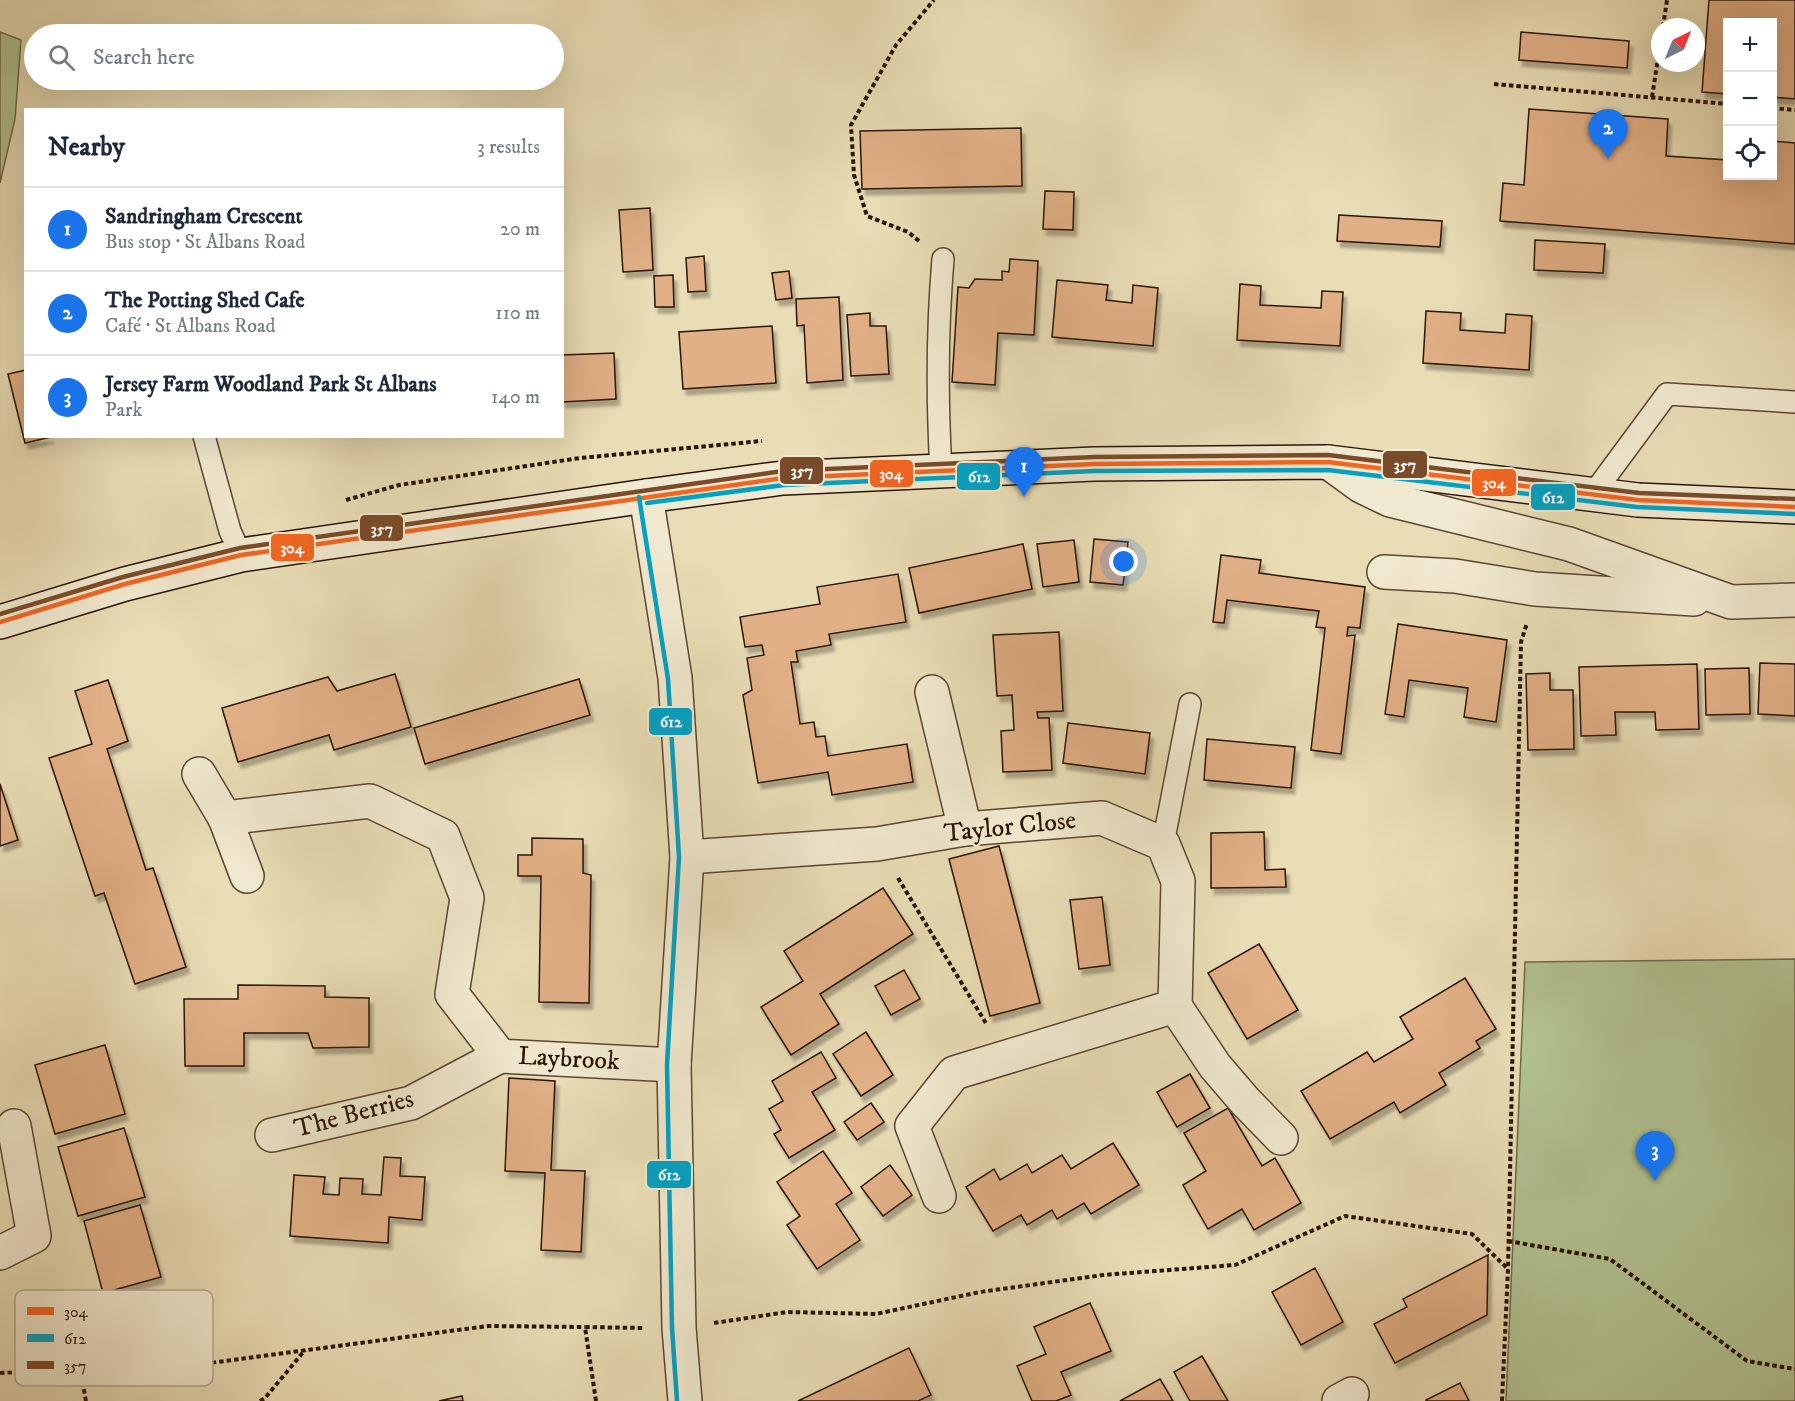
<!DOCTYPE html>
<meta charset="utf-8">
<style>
:root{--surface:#fff;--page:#f6f6f7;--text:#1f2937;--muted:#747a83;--line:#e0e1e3;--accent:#1a73e8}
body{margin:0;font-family:"IM FELL DW Pica",serif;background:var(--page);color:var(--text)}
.controls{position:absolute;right:18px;top:18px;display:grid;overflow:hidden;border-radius:0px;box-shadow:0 6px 24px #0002}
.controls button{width:54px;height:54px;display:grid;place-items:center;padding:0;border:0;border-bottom:2px solid var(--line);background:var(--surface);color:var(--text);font:30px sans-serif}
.compass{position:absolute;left:1651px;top:18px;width:54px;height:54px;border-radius:50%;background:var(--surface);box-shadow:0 6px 24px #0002;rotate:43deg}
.you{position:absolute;left:1124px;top:562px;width:21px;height:21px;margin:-15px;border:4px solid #fff;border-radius:50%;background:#1a73e8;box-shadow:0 0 0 9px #1a73e833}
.badge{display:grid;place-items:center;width:39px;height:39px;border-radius:50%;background:var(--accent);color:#fff;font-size:20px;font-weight:700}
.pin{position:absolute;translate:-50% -50px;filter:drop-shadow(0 2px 3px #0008)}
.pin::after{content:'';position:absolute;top:32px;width:21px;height:18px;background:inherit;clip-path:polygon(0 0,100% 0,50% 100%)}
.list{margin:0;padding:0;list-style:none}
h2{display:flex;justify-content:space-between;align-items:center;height:78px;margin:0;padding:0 24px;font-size:26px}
h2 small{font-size:20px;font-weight:400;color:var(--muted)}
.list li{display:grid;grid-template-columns:39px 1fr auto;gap:18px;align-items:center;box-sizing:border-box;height:84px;padding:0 24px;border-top:2px solid var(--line)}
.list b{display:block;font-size:22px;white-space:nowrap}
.list p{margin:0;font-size:20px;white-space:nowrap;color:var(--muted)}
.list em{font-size:20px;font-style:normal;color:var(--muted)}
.icon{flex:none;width:33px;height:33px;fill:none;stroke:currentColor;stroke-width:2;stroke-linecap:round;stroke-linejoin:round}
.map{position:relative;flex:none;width:1795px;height:1401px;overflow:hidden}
.search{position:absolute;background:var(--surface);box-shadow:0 6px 24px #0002;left:24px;top:24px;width:540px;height:66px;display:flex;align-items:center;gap:15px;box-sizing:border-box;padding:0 21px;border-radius:33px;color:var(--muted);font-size:22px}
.panel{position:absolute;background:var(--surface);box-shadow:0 6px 24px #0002;left:24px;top:108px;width:540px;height:330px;border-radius:0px}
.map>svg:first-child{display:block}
</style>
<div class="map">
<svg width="1795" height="1401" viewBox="0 0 1795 1401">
<defs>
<filter id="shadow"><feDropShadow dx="3.5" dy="6" stdDeviation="1.5" flood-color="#0004"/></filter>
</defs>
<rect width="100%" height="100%" fill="#e9ddb5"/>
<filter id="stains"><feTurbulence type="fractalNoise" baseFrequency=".00333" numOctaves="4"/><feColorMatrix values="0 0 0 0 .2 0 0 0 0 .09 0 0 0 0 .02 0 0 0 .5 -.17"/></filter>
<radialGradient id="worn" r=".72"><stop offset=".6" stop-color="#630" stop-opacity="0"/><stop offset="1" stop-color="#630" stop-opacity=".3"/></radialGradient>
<g fill="#b2c291" stroke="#6e6b4c" stroke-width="1.5">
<polygon points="0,32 21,40 15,119 0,183"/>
<polygon points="1795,959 1795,1401 1506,1401 1525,962"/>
</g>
<g fill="#e2b086" stroke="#2a1408" stroke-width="1.5" filter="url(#shadow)">
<polygon points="1709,0 1795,0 1795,99 1772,97 1772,22 1728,22 1728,94 1702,92"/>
<polygon points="1521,32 1629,41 1627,68 1519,60"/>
<polygon points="1529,109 1668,119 1666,156 1728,160 1728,176 1772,176 1772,141 1795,143 1795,244 1500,221 1503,183 1524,185"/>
<polygon points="1021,128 1022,186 862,189 860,131"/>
<polygon points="1045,191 1074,192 1073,230 1043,229"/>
<polygon points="650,208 653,270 623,272 619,210"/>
<polygon points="1339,215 1442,221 1440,247 1337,241"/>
<polygon points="1535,240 1605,244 1603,273 1534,270"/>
<polygon points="704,256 706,291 688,292 686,258"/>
<polygon points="1010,259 1038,261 1034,335 998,333 995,385 952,382 958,287 969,288 975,279 1002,280 1002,271 1009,272"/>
<polygon points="789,271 792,298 776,300 772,273"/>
<polygon points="673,275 674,307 655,307 654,276"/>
<polygon points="1057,280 1108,285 1106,300 1132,303 1133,285 1158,288 1153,346 1052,337"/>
<polygon points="1240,284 1261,286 1260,305 1321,308 1322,291 1343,292 1340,346 1237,340"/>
<polygon points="839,297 843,380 807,383 804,325 797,326 796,299"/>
<polygon points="1426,311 1461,313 1460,330 1505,333 1506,314 1532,316 1529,370 1423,363"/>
<polygon points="870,313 870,326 886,326 889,374 851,376 847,315"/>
<polygon points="772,326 776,383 683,389 679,332"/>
<polygon points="614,353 616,399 562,402 562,355"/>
<polygon points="26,370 26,436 51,437 25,443 8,374"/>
<polygon points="1094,539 1128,542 1123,585 1090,582"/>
<polygon points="1074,540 1079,582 1043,587 1037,544"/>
<polygon points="1023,544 1032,589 919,613 909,568"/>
<polygon points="1221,555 1261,560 1259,573 1365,587 1360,628 1348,627 1347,636 1355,635 1341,754 1311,750 1325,628 1316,627 1319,611 1227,600 1224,623 1213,622"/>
<polygon points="898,574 906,622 829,634 831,645 796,651 798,662 791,662 800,724 814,722 816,737 825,736 828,756 907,744 913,782 832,795 828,772 758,783 743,695 752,690 747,658 764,655 762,645 745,647 740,617 820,604 817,587"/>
<polygon points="1398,624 1507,640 1496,722 1464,717 1468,688 1409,680 1404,717 1385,714"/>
<polygon points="1059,632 1063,711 1037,712 1038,718 1049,718 1052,770 1003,772 1001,731 1014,730 1012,695 997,696 993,635"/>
<polygon points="1760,663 1795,664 1795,716 1758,714"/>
<polygon points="1697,664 1699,729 1656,730 1655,712 1615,712 1616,735 1581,736 1579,667"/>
<polygon points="1749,668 1750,714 1706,715 1705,669"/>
<polygon points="1550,673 1550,690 1573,690 1574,749 1528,750 1526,674"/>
<polygon points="395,674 411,727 334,750 329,735 238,762 222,708 328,677 337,691"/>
<polygon points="579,679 590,715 425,764 414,728"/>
<polygon points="108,680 128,741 107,749 146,870 153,868 186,967 135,984 104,893 95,896 49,758 92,744 75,691"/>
<polygon points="1068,723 1150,733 1145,774 1063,763"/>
<polygon points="1207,739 1295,747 1291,788 1204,780"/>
<polygon points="0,784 18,840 0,846"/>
<polygon points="1264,832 1265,870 1285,869 1286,887 1211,888 1211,833"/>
<polygon points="532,838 583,839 583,873 591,875 589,1003 539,1002 541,876 518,876 518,855 532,855"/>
<polygon points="999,846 1040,1003 990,1016 949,859"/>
<polygon points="883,888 913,934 820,994 839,1024 791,1055 761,1007 803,981 784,951"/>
<polygon points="1102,897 1110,965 1079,969 1070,900"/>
<polygon points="1259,944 1298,1010 1247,1039 1208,973"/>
<polygon points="904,970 920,999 891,1015 875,986"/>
<polygon points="1465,978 1496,1029 1476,1041 1480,1048 1439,1073 1446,1085 1400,1113 1394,1102 1330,1139 1301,1091 1367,1052 1374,1062 1413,1039 1400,1017"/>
<polygon points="238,985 325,986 325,997 369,998 369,1047 313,1048 308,1033 244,1033 244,1066 185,1066 184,999 238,999"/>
<polygon points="866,1032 893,1075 861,1096 833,1054"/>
<polygon points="105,1045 125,1114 55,1134 35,1065"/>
<polygon points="821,1052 836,1078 812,1092 835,1130 789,1158 774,1134 781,1130 769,1109 783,1101 772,1081"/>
<polygon points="1190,1074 1210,1108 1177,1127 1157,1092"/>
<polygon points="509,1078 555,1081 551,1170 585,1171 581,1252 541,1250 545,1173 505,1171"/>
<polygon points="871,1103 884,1122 857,1140 844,1122"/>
<polygon points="1228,1108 1262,1166 1275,1158 1301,1203 1254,1230 1242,1209 1208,1229 1183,1185 1206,1171 1184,1133"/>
<polygon points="124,1128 145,1197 78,1216 58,1147"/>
<polygon points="1113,1143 1139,1185 1091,1214 1084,1203 1057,1219 1052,1210 1027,1225 1021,1215 993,1231 966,1187 994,1169 1000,1180 1027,1164 1032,1173 1062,1155 1071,1169"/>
<polygon points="823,1151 852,1193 836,1204 860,1240 817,1269 787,1225 800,1216 777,1182"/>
<polygon points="384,1157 401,1158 400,1176 425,1177 422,1220 389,1217 388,1243 290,1236 294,1175 325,1177 323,1194 339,1195 340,1178 363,1179 362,1194 381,1195"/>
<polygon points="890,1165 912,1195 883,1216 861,1187"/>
<polygon points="140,1205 161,1277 103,1293 84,1221"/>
<polygon points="1488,1255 1487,1315 1395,1363 1374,1324 1407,1307 1403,1299"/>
<polygon points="1315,1268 1343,1322 1301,1345 1272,1292"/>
<polygon points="1090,1303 1111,1351 1061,1372 1071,1395 1056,1401 1032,1401 1017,1366 1046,1354 1034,1327"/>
<polygon points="909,1348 931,1395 918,1401 798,1401"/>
<polygon points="1202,1356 1228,1401 1190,1401 1174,1372"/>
<polygon points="1160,1379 1173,1401 1120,1401"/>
<polygon points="1460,1383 1469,1401 1426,1401 1426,1400"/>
<polygon points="462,1396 463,1401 439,1401"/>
</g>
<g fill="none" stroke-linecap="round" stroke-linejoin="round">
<defs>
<g id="service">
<polyline points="204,436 230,531 241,555"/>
<path d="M941,471C937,401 937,330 943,259"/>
<polyline points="1593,494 1667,394 1795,402"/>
<polyline points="1163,844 1190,704"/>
</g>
<g id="minor">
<polyline points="1328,462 1361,486 1390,500 1569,544 1731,602 1795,600"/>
<polyline points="1384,572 1455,576 1535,589 1694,599"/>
<polyline points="932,692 965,829"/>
<polyline points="199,774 225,818 370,801 443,836 467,898 452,994 500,1056 674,1065"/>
<polyline points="225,818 247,876"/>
<polyline points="687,857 877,844 965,829 1102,818 1163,844 1178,881 1175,1006 954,1073 912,1126 939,1196"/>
<polyline points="1175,1006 1215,1066 1245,1101 1281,1138"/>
<polyline points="272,1135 411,1103 500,1056"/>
<polyline points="0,1253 34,1236 14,1126"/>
<polyline points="1339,1401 1352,1394"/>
</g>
<polyline id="tertiary" points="646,496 675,678 687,857 674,1065 679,1328 685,1401"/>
<polyline id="secondary" points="0,622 125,584 241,555 646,496 783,478 1094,464 1328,462 1638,500 1795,507"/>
</defs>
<use href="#service" stroke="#5a4633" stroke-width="24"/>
<use href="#minor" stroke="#5a4633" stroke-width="36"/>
<use href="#tertiary" stroke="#5a4633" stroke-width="36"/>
<use href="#secondary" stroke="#2a1408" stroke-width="36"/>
<g stroke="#2a1408" stroke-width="4" stroke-dasharray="4.5 3" stroke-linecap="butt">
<polyline points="1663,27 1667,0"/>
<polyline points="1494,84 1728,104"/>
<polyline points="1652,97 1660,46"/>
<polyline points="1772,108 1795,110"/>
<polyline points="919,241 908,232 867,216 854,175 851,125 896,45 934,0"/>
<polyline points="346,500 399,485 580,458 762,441"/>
<polyline points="898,878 987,1025"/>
<polyline points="1508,1241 1610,1259 1747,1361 1795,1369"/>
<polyline points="714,1323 787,1312 876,1314 980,1292 1103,1275 1235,1265 1345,1216 1472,1234 1508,1269"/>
<polyline points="0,1373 80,1369"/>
<polyline points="86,1401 80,1369 142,1372 488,1326 585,1327"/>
<polyline points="260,1401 265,1398 305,1350"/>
<polyline points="596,1401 585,1327 644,1328"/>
<polyline points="1502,1401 1508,1269 1521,642 1527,623"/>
</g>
<use href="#service" stroke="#f1e9cf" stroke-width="21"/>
<use href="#minor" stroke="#f1e9cf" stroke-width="33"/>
<use href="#tertiary" stroke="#f1e9cf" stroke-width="33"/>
<use href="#secondary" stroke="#f1e9cf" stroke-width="33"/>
<defs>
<polyline id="bus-1" points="0,622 125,584 241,555 783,478 1094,464 1328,462 1638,500 1795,507"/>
<g id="bus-2">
<polyline points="639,497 668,679 679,857 667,1065 672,1328 677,1401"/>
<polyline points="647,503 784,485 1094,471 1328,470 1637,507 1795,514"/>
</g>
<polyline id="bus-3" points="0,614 123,577 240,548 783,471 1094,457 1328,455 1639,493 1795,499"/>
</defs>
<use href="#bus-1" stroke="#f1e9cf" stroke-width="9"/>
<use href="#bus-2" stroke="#f1e9cf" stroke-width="9"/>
<use href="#bus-3" stroke="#f1e9cf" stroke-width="9"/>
<use href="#bus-1" stroke="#f26522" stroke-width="4.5"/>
<use href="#bus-2" stroke="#02a2c4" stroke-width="4.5"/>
<use href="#bus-3" stroke="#7a4b2a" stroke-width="4.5"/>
</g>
<g text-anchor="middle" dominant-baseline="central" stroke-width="4.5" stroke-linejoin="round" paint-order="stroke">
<g font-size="26" fill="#2a1408" stroke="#f1e9cf">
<text transform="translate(1010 827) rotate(-6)">Taylor Close</text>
<text transform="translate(569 1059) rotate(3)">Laybrook</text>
<text transform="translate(354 1114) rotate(-15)">The Berries</text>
</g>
</g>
<rect x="15" y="1290" width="198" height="96" rx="9" fill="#f1e9cf" stroke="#b5a993" stroke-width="1.5"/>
<rect x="27" y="1307" width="27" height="8" fill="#f26522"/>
<rect x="27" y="1334" width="27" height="8" fill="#02a2c4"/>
<rect x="27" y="1361" width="27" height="8" fill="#7a4b2a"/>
<g font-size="16" fill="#2a1408">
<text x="64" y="1317">304</text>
<text x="64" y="1344">612</text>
<text x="64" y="1371">357</text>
</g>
<g stroke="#f1e9cf" stroke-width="2">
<rect x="1382" y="450" width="46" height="29" rx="6" fill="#7a4b2a"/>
<rect x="779" y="456" width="45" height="29" rx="6" fill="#7a4b2a"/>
<rect x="869" y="459" width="45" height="29" rx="6" fill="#f26522"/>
<rect x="956" y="462" width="45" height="29" rx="6" fill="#02a2c4"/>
<rect x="1471" y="468" width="46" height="29" rx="6" fill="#f26522"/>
<rect x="1530" y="483" width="46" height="28" rx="6" fill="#02a2c4"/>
<rect x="359" y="514" width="45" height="28" rx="6" fill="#7a4b2a"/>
<rect x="270" y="533" width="45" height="29" rx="6" fill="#f26522"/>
<rect x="648" y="707" width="45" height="29" rx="6" fill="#02a2c4"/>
<rect x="646" y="1160" width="46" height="29" rx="6" fill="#02a2c4"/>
</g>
<g font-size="16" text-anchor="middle" font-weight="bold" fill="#fff">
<text x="1405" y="470">357</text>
<text x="802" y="476">357</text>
<text x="891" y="479">304</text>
<text x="979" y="482">612</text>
<text x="1494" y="488">304</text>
<text x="1553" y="503">612</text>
<text x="382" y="534">357</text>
<text x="292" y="553">304</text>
<text x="671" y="727">612</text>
<text x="669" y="1180">612</text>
</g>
<rect width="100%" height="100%" filter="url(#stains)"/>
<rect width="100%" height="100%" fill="url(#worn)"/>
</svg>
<div class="controls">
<button>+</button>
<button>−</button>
<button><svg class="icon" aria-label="locate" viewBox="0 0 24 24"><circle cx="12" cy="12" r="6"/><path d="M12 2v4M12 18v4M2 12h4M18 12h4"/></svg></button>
</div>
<svg class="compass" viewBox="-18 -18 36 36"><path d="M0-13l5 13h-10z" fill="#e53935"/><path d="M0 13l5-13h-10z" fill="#747a83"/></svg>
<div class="you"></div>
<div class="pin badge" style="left:1024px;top:497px">1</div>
<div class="pin badge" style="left:1608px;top:159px">2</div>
<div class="pin badge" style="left:1655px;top:1181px">3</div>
<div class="search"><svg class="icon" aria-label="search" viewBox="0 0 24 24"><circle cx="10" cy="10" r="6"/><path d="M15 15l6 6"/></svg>Search here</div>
<section class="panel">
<h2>Nearby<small>3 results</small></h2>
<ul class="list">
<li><span class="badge">1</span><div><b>Sandringham Crescent</b><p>Bus stop · St Albans Road</p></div><em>20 m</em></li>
<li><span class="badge">2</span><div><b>The Potting Shed Cafe</b><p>Café · St Albans Road</p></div><em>110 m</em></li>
<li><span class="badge">3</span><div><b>Jersey Farm Woodland Park St Albans</b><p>Park</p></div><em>140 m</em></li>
</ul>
</section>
</div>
